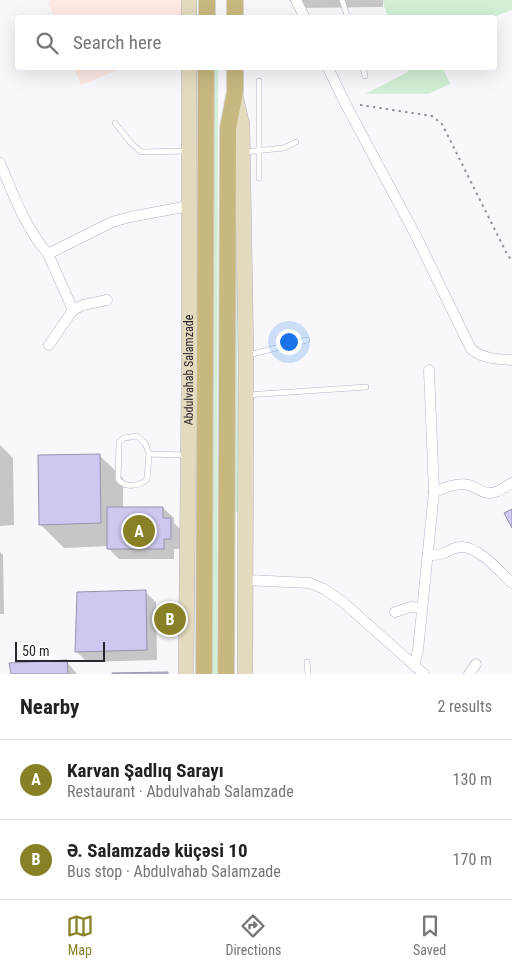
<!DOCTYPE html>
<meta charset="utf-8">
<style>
:root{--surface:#fff;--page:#f6f6f6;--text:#222;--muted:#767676;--line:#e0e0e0;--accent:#888027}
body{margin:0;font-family:"Roboto Condensed",sans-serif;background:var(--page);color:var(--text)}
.scale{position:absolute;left:15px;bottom:12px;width:90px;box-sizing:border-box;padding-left:5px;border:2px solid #28262f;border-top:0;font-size:14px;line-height:18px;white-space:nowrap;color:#28262f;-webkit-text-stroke:4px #fff;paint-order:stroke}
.you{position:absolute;left:288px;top:341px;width:18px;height:18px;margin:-12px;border:4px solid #fff;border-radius:50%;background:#1a73e8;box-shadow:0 0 0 8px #1a73e833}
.badge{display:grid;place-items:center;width:32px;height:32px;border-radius:50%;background:var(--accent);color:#fff;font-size:16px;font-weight:700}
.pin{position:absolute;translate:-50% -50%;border:2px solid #fff;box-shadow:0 1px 5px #0006}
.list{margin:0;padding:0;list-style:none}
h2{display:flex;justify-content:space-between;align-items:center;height:65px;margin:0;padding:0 20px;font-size:21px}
h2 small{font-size:16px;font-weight:400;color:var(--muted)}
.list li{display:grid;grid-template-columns:32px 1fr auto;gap:15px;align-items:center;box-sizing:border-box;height:80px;padding:0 20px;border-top:1px solid var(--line)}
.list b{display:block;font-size:19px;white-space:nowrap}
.list p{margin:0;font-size:16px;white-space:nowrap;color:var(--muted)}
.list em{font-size:16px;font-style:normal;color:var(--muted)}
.icon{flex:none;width:28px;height:28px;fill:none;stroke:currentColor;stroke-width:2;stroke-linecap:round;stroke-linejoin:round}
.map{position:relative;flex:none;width:512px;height:674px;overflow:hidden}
.search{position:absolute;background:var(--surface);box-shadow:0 5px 20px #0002;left:15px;right:15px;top:15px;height:55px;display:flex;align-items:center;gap:12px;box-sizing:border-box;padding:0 18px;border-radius:5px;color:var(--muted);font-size:19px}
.sheet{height:225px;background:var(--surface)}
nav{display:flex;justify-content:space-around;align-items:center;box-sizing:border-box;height:70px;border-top:1px solid var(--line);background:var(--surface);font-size:14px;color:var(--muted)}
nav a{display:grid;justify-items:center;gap:2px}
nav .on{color:var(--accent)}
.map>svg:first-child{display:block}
</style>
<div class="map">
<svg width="512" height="674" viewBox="0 0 512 674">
<rect width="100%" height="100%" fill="#f8f8fc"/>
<g fill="#fee9e3">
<polygon points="51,0 182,0 182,17 54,17 48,2"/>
<polygon points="74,68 123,68 81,85"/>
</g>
<g fill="#d1efd5">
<polygon points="383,0 512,0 512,10 493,17 388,17 384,6"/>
<polygon points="195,68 198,68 196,509 194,508"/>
<polygon points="214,68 218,68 217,674 213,674"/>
<polygon points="406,68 443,68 450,84 428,94 365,94 408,72"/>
<polygon points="237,121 238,511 233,515 233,128"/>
</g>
<g fill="#0003">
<polygon points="289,0 383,0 383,7 297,8"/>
<polygon points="0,445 13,458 14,525 0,526"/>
<polygon points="99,455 123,478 123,508 163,508 174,518 174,523 181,530 181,549 174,549 174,559 119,559 109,549 109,546 64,548 40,524"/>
<polygon points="0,552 3,555 4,614 0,614"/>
<polygon points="145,592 156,602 157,660 87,662 76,651"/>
<polygon points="67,662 77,674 12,674"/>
</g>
<g fill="#cfc7f0" stroke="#9793aa">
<polygon points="100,454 101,523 39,525 38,455"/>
<polygon points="107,507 163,507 163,518 171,518 171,539 164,539 164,549 107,549"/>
<polygon points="512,509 512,528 504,513"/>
<polygon points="146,590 147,650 75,652 77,592"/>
<polygon points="67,660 68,674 11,674 9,663"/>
<polygon points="168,672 168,674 112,674 112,673"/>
</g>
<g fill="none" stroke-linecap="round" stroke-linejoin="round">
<defs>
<g id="lane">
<polyline points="342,0 348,18"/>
<polyline points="363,68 365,76"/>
<polyline points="259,81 259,178"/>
<polyline points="115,123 130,142 141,152 187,151"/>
<polyline points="245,152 284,148 296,142"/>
<polyline points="249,355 307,340"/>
<polyline points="247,395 366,387"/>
<path d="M149,454L145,443L137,436L124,438L119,442L118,479C124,488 140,487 147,479L149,454L185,455"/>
<polyline points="307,662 308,674"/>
</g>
<g id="street">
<polyline points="296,0 305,18"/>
<path d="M328,68L345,103L415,234L471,349C483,359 497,359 512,360"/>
<path d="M0,163C13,194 26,229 48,254"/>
<polyline points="107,300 83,305 73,310 48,254 112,222 130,217 189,206"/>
<polyline points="49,345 73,310"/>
<path d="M434,492C444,488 458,482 469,485C477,487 482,494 491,493C498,493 506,486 512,483"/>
<path d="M428,555C433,555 439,555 444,553C450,551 455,546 462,547C479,547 500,572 512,583"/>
<polyline points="246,580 310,583 324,589 343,602 424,674"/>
<polyline points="395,612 411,607 422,608"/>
<polyline points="414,666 418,650 434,492 429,370"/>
<polyline points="469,674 476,664"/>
</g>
<g id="secondary">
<polyline points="189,18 189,0"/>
<polyline points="235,94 242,125 246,355 245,674"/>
<path id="s1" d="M186,674L189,386V68"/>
</g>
<g id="primary">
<polyline points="207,18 207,0"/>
<polyline points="235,18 235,0"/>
<polyline points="204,674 206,68"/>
<polyline points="226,674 228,128 235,92 235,68"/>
</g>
</defs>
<use href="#lane" stroke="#b5b1c8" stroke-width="6"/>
<use href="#street" stroke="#b5b1c8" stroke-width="11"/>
<use href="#secondary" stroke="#b5b1c8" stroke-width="16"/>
<use href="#primary" stroke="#d4d4d5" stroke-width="18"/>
<polyline stroke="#939298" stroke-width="2" stroke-dasharray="2.5 4" stroke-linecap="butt" points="360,105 432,116 442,124 507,254 512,261"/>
<use href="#lane" stroke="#fff" stroke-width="5"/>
<use href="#street" stroke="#fff" stroke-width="10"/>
<use href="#secondary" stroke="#e4dbbe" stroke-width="15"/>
<use href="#primary" stroke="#c8b77e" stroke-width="16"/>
</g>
<g text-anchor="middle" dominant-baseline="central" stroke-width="4" stroke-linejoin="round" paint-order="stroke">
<g font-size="12" fill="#28262f" stroke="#fff">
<text stroke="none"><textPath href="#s1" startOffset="304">Abdulvahab Salamzade</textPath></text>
</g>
</g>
</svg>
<div class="scale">50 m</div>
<div class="you"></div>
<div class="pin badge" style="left:139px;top:531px">A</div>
<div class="pin badge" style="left:170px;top:619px">B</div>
<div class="search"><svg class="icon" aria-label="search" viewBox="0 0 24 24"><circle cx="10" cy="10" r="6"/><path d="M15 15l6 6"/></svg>Search here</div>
</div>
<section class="sheet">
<h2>Nearby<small>2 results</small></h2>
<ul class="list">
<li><span class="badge">A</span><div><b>Karvan Şadlıq Sarayı</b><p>Restaurant · Abdulvahab Salamzade</p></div><em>130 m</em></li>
<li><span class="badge">B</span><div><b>Ə. Salamzadə küçəsi 10</b><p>Bus stop · Abdulvahab Salamzade</p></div><em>170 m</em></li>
</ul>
</section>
<nav>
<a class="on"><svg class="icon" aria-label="map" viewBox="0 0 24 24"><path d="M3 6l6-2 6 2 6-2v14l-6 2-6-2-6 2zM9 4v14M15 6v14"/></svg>Map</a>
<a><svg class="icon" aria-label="directions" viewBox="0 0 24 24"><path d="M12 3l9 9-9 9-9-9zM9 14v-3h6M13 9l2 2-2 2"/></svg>Directions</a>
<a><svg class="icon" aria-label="saved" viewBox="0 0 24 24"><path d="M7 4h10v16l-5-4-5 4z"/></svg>Saved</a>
</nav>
